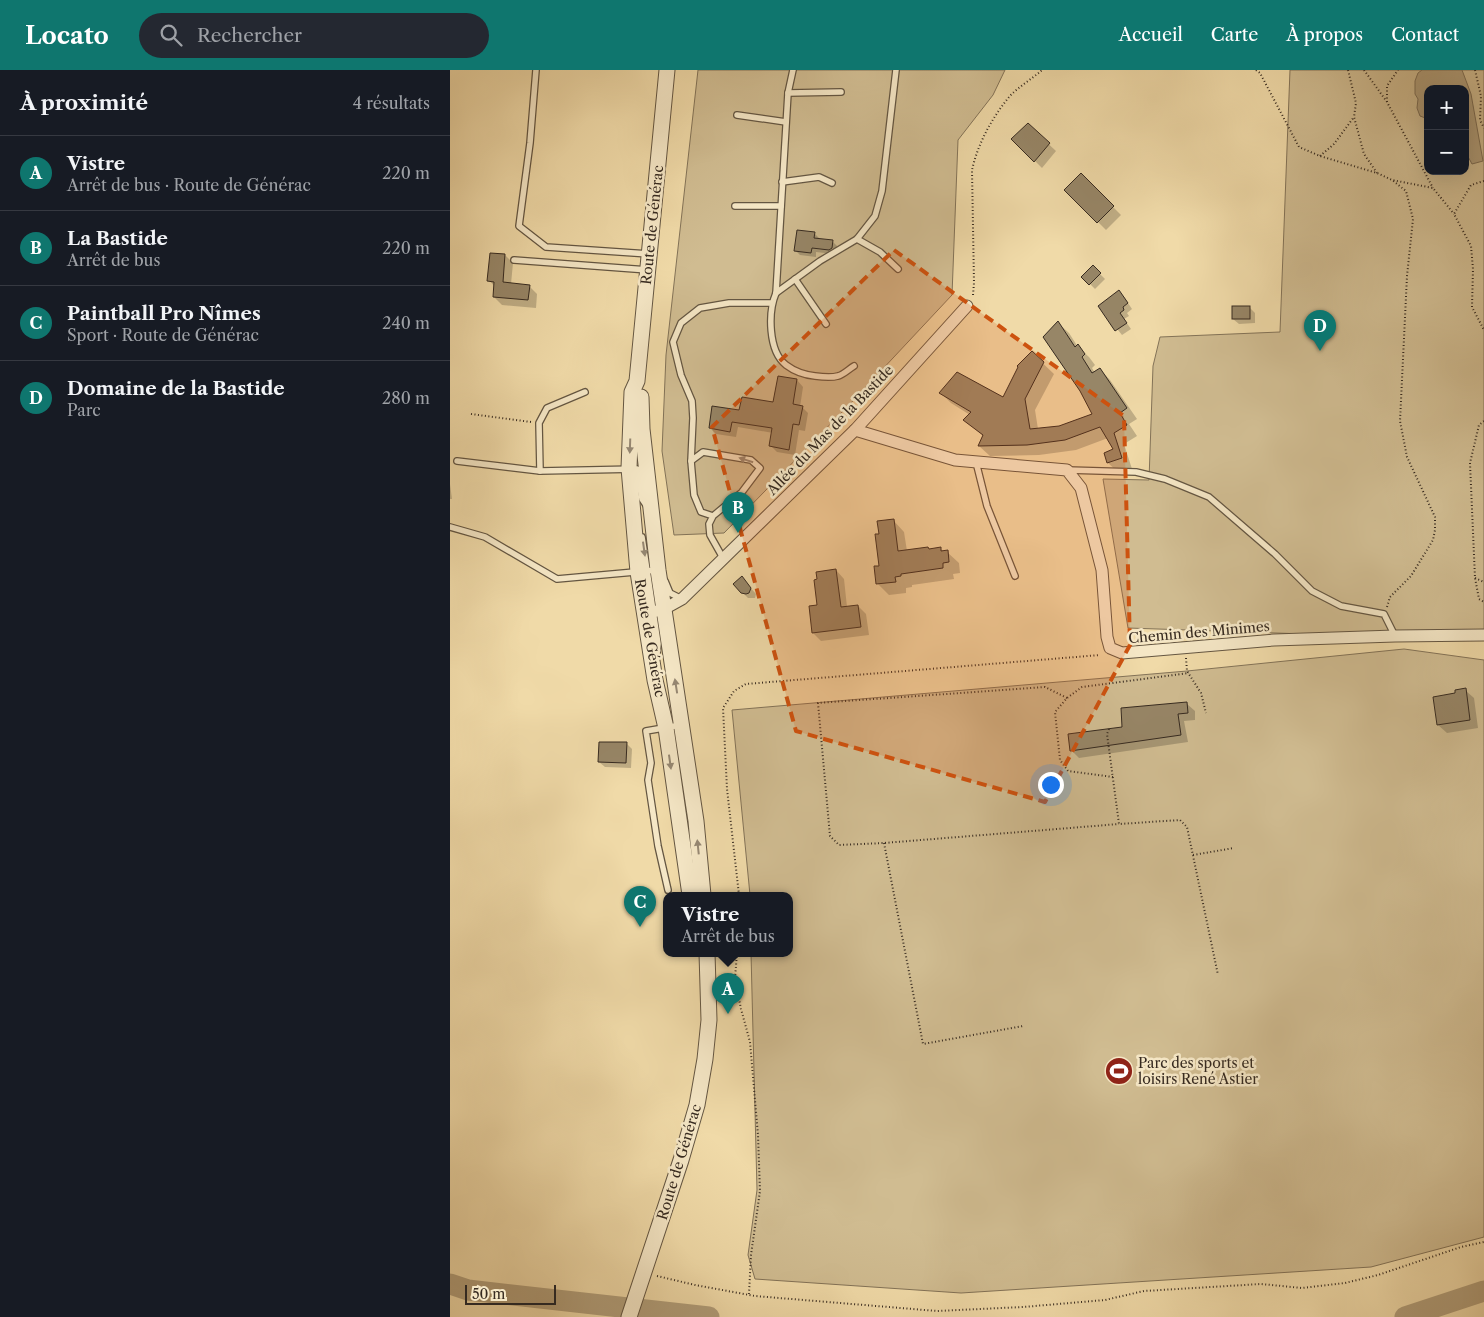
<!DOCTYPE html>
<html lang="fr">
<meta charset="utf-8">
<style>
:root{--surface:#171b24;--page:#242831;--text:#f1f3f6;--muted:#9ea1a6;--line:#363941;--accent:#0f766e}
body{margin:0;font-family:"Libre Caslon Text",serif;background:var(--page);color:var(--text)}
.controls{position:absolute;right:15px;top:15px;display:grid;overflow:hidden;border-radius:10px;box-shadow:0 5px 20px #0002}
.controls button{width:45px;height:45px;display:grid;place-items:center;padding:0;border:0;border-bottom:1px solid var(--line);background:var(--surface);color:var(--text);font:25px sans-serif}
.scale{position:absolute;left:15px;bottom:12px;width:91px;box-sizing:border-box;padding-left:5px;border:2px solid #362a20;border-top:0;font-size:14px;line-height:18px;white-space:nowrap;color:#362a20;-webkit-text-stroke:4px #f5e7c6;paint-order:stroke}
.you{position:absolute;left:600px;top:714px;width:18px;height:18px;margin:-12px;border:4px solid #fff;border-radius:50%;background:#1a73e8;box-shadow:0 0 0 8px #1a73e833}
.badge{display:grid;place-items:center;width:32px;height:32px;border-radius:50%;background:var(--accent);color:#fff;font-size:16px;font-weight:700}
.pin{position:absolute;translate:-50% -41px;filter:drop-shadow(0 1px 2px #0008)}
.pin::after{content:'';position:absolute;top:26px;width:18px;height:15px;background:inherit;clip-path:polygon(0 0,100% 0,50% 100%)}
.popup{position:absolute;left:213px;top:822px;width:130px;height:65px;box-sizing:border-box;display:grid;place-content:center;border-radius:10px;background:var(--surface);filter:drop-shadow(0 1px 4px #0005);font-size:16px;white-space:nowrap;color:var(--muted)}
.popup b{font-size:19px;color:var(--text)}
.popup::after{content:'';position:absolute;left:50%;top:100%;margin-left:-10px;border:10px solid transparent;border-top-color:var(--surface)}
.list{margin:0;padding:0;list-style:none}
h2{display:flex;justify-content:space-between;align-items:center;height:65px;margin:0;padding:0 20px;font-size:21px}
h2 small{font-size:16px;font-weight:400;color:var(--muted)}
.list li{display:grid;grid-template-columns:32px 1fr auto;gap:15px;align-items:center;box-sizing:border-box;height:75px;padding:0 20px;border-top:1px solid var(--line)}
.list b{display:block;font-size:19px;white-space:nowrap}
.list p{margin:0;font-size:16px;white-space:nowrap;color:var(--muted)}
.list em{font-size:16px;font-style:normal;color:var(--muted)}
.icon{flex:none;width:28px;height:28px;fill:none;stroke:currentColor;stroke-width:2;stroke-linecap:round;stroke-linejoin:round}
.map{position:relative;flex:none;width:1034px;height:1247px;overflow:hidden}
header{display:flex;align-items:center;gap:30px;box-sizing:border-box;height:70px;padding:0 25px;background:var(--accent);color:#fff}
header strong{font-size:24px}
nav{display:flex;gap:28px;margin-inline-start:auto;font-size:18px}
.search{width:350px;height:45px;background:var(--page);display:flex;align-items:center;gap:12px;box-sizing:border-box;padding:0 18px;border-radius:28px;color:var(--muted);font-size:19px}
main{display:flex}
aside{flex:1;background:var(--surface)}
.map>svg:first-child{display:block}
</style>
<header>
<strong>Locato</strong>
<div class="search"><svg class="icon" aria-label="search" viewBox="0 0 24 24"><circle cx="10" cy="10" r="6"/><path d="M15 15l6 6"/></svg>Rechercher</div>
<nav><a>Accueil</a><a>Carte</a><a>À propos</a><a>Contact</a></nav>
</header>
<main>
<aside>
<h2>À proximité<small>4 résultats</small></h2>
<ul class="list">
<li><span class="badge">A</span><div><b>Vistre</b><p>Arrêt de bus · Route de Générac</p></div><em>220 m</em></li>
<li><span class="badge">B</span><div><b>La Bastide</b><p>Arrêt de bus</p></div><em>220 m</em></li>
<li><span class="badge">C</span><div><b>Paintball Pro Nîmes</b><p>Sport · Route de Générac</p></div><em>240 m</em></li>
<li><span class="badge">D</span><div><b>Domaine de la Bastide</b><p>Parc</p></div><em>280 m</em></li>
</ul>
</aside>
<div class="map">
<svg width="1034" height="1247" viewBox="0 0 1034 1247">
<rect width="100%" height="100%" fill="#f0daa8"/>
<filter id="stains"><feTurbulence type="fractalNoise" baseFrequency=".004" numOctaves="4"/><feColorMatrix values="0 0 0 0 .2 0 0 0 0 .09 0 0 0 0 .02 0 0 0 .5 -.17"/></filter>
<radialGradient id="worn" r=".72"><stop offset=".6" stop-color="#630" stop-opacity="0"/><stop offset="1" stop-color="#630" stop-opacity=".3"/></radialGradient>
<g fill="#d0bc91" stroke="#837358" fill-rule="evenodd">
<polygon points="248,0 555,0 543,25 508,70 502,225 399,335 274,463 224,465 212,381 216,285"/>
<path d="M840,0H1034V570L678,558L653,409L699,410L703,296L710,267L830,262ZM978,19H1015V101H978Z"/>
<polygon points="954,579 1034,590 1034,1167 921,1197 511,1223 305,1209 298,1185 307,1120 301,883 339,883 339,825 300,825 282,640 737,601"/>
</g>
<polygon fill="#b19e7a" stroke="#807056" points="972,0 1012,0 1021,24 1033,91 1022,94 1015,81 1015,19 978,19 978,49 970,46 967,38 968,29 965,24 965,11 968,3"/>
<g fill="#0003">
<polygon points="578,55 606,81 592,98 563,69"/>
<polygon points="631,105 671,145 656,160 616,120"/>
<polygon points="364,163 369,168 368,170 383,172 387,176 386,183 384,184 366,182 366,187 350,185 345,180"/>
<polygon points="55,185 63,193 61,214 79,216 87,224 86,238 52,235 44,227 45,217 39,210"/>
<polygon points="643,197 655,209 645,219 633,207"/>
<polygon points="674,227 682,239 677,243 679,246 674,249 681,259 672,265 649,236"/>
<polygon points="799,237 805,243 805,253 789,254 783,249"/>
<polygon points="608,253 619,263 628,277 639,287 645,295 642,298 645,303 650,299 660,310 687,349 679,354 687,366 674,374 682,399 669,403 658,393 655,383 664,380 658,368 626,380 589,385 540,386 529,376 534,367 515,350 520,345 501,333 491,323 553,329 582,283 604,304 585,340 588,359 609,357 644,345"/>
<polygon points="329,307 347,310 353,317 350,337 352,337 358,343 355,361 349,360 345,385 327,382 321,376 323,363 288,357 286,367 266,364 260,358 290,342 324,334"/>
<polygon points="0,414 2,429 0,429"/>
<polygon points="443,450 454,462 457,481 491,479 494,482 497,482 509,493 510,503 503,504 504,509 462,515 462,517 456,518 456,523 439,525 428,514 426,497 430,497 430,465"/>
<polygon points="386,500 394,509 397,537 408,536 416,544 419,565 371,571 363,563 360,538 368,536"/>
<polygon points="292,508 306,524 305,528 298,528 292,522"/>
<polygon points="1015,620 1024,628 1028,658 997,663 988,655 984,628 1006,624"/>
<polygon points="737,634 745,641 745,650 734,651 738,672 629,688 621,680 674,658"/>
<polygon points="176,673 182,679 181,698 155,697 149,692"/>
</g>
<g fill="none" stroke-linecap="round" stroke-linejoin="round">
<g stroke="#b19e7a" stroke-width="21">
<polyline points="0,1214 18,1220 259,1247"/>
<polyline points="955,1247 1034,1221"/>
</g>
</g>
<g fill="#978667" stroke="#362a20">
<polygon points="578,53 600,73 584,92 561,69"/>
<polygon points="631,103 664,136 647,153 614,120"/>
<polygon points="347,160 365,162 364,168 383,170 382,178 379,180 362,178 361,183 344,181"/>
<polygon points="40,183 55,184 53,212 80,215 78,230 43,227 44,212 37,211"/>
<polygon points="643,195 651,203 639,215 631,207"/>
<polygon points="669,220 678,233 673,237 674,240 670,243 677,253 665,261 648,236"/>
<rect x="782" y="236" width="18" height="13"/>
<polygon points="608,251 625,277 628,274 635,284 632,287 642,303 650,298 677,338 670,343 677,355 664,363 672,388 657,393 654,383 663,379 650,357 615,370 577,375 528,376 533,365 513,350 521,342 489,323 507,302 553,327 568,297 567,296 582,281 594,292 575,329 580,359 609,356 642,344 630,321 593,267"/>
<polygon points="328,306 347,309 343,334 353,336 349,355 343,354 339,380 319,376 322,358 282,352 280,362 259,358 262,336 289,340 292,327 323,332"/>
<polygon points="444,449 448,481 478,477 479,479 491,477 491,481 498,480 499,492 493,493 493,498 451,504 451,506 445,507 446,512 426,514 424,496 429,496 425,464 429,464 427,451"/>
<polygon points="386,499 391,537 408,535 411,557 362,563 359,536 367,535 364,510 367,509 366,502"/>
<polygon points="292,506 301,518 299,523 296,524 291,523 283,514"/>
<polygon points="1016,618 1020,650 987,655 983,627 1005,623 1005,620"/>
<polygon points="737,632 738,643 728,644 731,665 620,681 618,664 672,657 671,638"/>
<polygon points="149,672 177,672 176,693 148,692"/>
</g>
<g fill="none" stroke-linecap="round" stroke-linejoin="round">
<defs>
<g id="service">
<polyline points="86,0 80,73 69,156 96,177 199,184"/>
<path d="M343,0L338,23L326,223C318,242 318,281 336,295C344,301 355,305 365,306C372,307 381,308 388,306C393,305 399,299 404,296"/>
<polyline points="338,23 391,22"/>
<polyline points="287,45 336,52"/>
<polyline points="332,112 369,107 382,113"/>
<polyline points="285,136 331,136"/>
<polyline points="407,169 430,182 448,199"/>
<polyline points="64,190 198,200"/>
<polyline points="345,209 376,254"/>
<polyline points="326,223 370,191 407,169 425,146 432,121 446,0"/>
<polyline points="7,391 90,401 187,399 192,429 196,435"/>
<polyline points="241,391 243,348 242,331 231,305 223,272 231,253 250,238 279,233 322,233"/>
<polyline points="526,392 537,436 565,506"/>
<polyline points="617,400 686,402 715,409 759,427 825,484 862,521 891,536 934,544 945,566"/>
<polyline points="90,401 89,353 97,338 135,322"/>
<polyline points="263,446 251,442 244,425 241,391 253,382 301,390 310,398 292,422 263,446 259,454 260,465 273,488"/>
<polyline points="0,457 35,467 107,509 207,500"/>
<polyline points="192,467 208,574 207,584"/>
<polyline points="215,511 220,523 232,529"/>
<polyline points="218,820 208,776 198,710 201,693 196,661 231,655"/>
</g>
<g id="minor">
<polyline points="405,360 505,390 617,400 631,418 652,500 657,567 660,578 672,583 824,570 945,566 1034,565"/>
<polyline points="203,542 214,539 232,529 405,360 517,236"/>
</g>
<g id="tertiary">
<polyline points="217,0 187,311 182,322 179,398 188,502 205,610 216,658 240,825"/>
<polyline points="191,327 192,359 208,500 246,751 253,825"/>
<polyline points="179,1247 231,1090 247,1035 255,989 259,950 257,883"/>
</g>
</defs>
<use href="#service" stroke="#645642" stroke-width="8"/>
<use href="#minor" stroke="#645642" stroke-width="13"/>
<use href="#tertiary" stroke="#645642" stroke-width="17"/>
<g stroke="#362a20" stroke-width="2" stroke-dasharray="1 2.5" stroke-linecap="butt">
<polyline points="806,0 810,3 849,77 870,86 927,103 942,110 983,118 1004,144"/>
<polyline points="898,0 906,33 904,47 914,84 927,103"/>
<polyline points="914,0 937,32 983,118"/>
<polyline points="1025,0 1031,26 1030,50 1034,58"/>
<polyline points="937,32 937,16 948,0"/>
<polyline points="870,86 884,74 904,47"/>
<polyline points="1034,111 1021,115 1004,144 1021,176 1023,199 1022,237 1034,260"/>
<path d="M523,225L524,213L522,100C528,73 542,48 559,27C568,17 582,9 592,0"/>
<polyline points="21,344 81,352"/>
<polyline points="1034,351 1029,355 1020,393 1025,508 1029,529 1034,532"/>
<polyline points="1025,508 1034,512"/>
<polyline points="937,537 940,527 961,506 983,470 985,460 985,447 957,387 950,351 957,206 963,149 956,121 942,110"/>
<polyline points="736,588 737,601 751,623 756,643"/>
<polyline points="617,628 595,617 368,633 380,766 389,775 434,773 669,754"/>
<polyline points="659,659 657,664 669,754 730,750 737,757 768,905"/>
<polyline points="663,707 618,701 610,690 605,642 617,628 632,617 739,603"/>
<polyline points="434,773 473,974 573,956"/>
<polyline points="743,785 784,778"/>
<polyline points="289,825 277,719 273,638 284,621 296,614 650,585"/>
<polyline points="287,883 285,908 291,939 300,972 308,1065 310,1121 301,1185 299,1224"/>
<polyline points="207,1206 245,1215 305,1226 487,1241 573,1237 655,1230 694,1221 811,1214 852,1218 895,1213 928,1205 1011,1177 1034,1172"/>
</g>
<use href="#service" stroke="#f5e7c6" stroke-width="5.5"/>
<use href="#minor" stroke="#f5e7c6" stroke-width="11"/>
<use href="#tertiary" stroke="#f5e7c6" stroke-width="15"/>
</g>
<defs><path id="oneway-solid" d="M-6-.8H1V-3.2L6.5 0L1 3.2V.8H-6Z" transform="scale(1.25)"/></defs>
<g fill="#968873">
<use href="#oneway-solid" transform="translate(180 376) rotate(92)"/>
<use href="#oneway-solid" transform="translate(296 390) rotate(-162)"/>
<use href="#oneway-solid" transform="translate(194 479) rotate(82)"/>
<use href="#oneway-solid" transform="translate(226 616) rotate(-99)"/>
<use href="#oneway-solid" transform="translate(220 692) rotate(82)"/>
<use href="#oneway-solid" transform="translate(248 777) rotate(-96)"/>
</g>
<path fill="#cd520f" fill-opacity="0.2" stroke="#cd520f" stroke-width="4" stroke-dasharray="10 6" stroke-linejoin="round" d="M444,180L674,346L680,575L595,732L346,661L262,357Z"/>
<defs>
<symbol id="stadium-disc" viewBox="-11 -11 22 22"><circle r="9.5" fill="#8f2418" stroke="#f5e7c6"/><path d="M0-5a6.5 5 0 1 0 0 10a6.5 5 0 1 0 0-10ZM-3.5-1.8h7v3.6h-7Z" fill="#fff"/></symbol>
</defs>
<g fill-rule="evenodd">
<use href="#stadium-disc" x="653" y="985" width="32" height="32"/>
</g>
<g text-anchor="middle" dominant-baseline="central" stroke-width="5" stroke-linejoin="round" paint-order="stroke">
<g font-size="14" fill="#362a20" stroke="#f5e7c6">
<text transform="translate(202 155) rotate(-84)">Route de Générac</text>
<text transform="translate(380 360) rotate(-46)">Allée du Mas de la Bastide</text>
<text transform="translate(749 562) rotate(-5)">Chemin des Minimes</text>
<text transform="translate(200 568) rotate(80)">Route de Générac</text>
<text transform="translate(229 1092) rotate(-73)">Route de Générac</text>
</g>
<g font-size="14" fill="#362a20" stroke="#f5e7c6" text-anchor="start">
<text x="688" y="993">Parc des sports et<tspan x="688" dy="16">loisirs René Astier</tspan></text>
</g>
</g>
<rect width="100%" height="100%" filter="url(#stains)"/>
<rect width="100%" height="100%" fill="url(#worn)"/>
</svg>
<div class="controls">
<button>+</button>
<button>−</button>
</div>
<div class="scale">50 m</div>
<div class="you"></div>
<div class="pin badge" style="left:278px;top:944px">A</div>
<div class="popup"><b>Vistre</b>Arrêt de bus</div>
<div class="pin badge" style="left:288px;top:463px">B</div>
<div class="pin badge" style="left:190px;top:857px">C</div>
<div class="pin badge" style="left:870px;top:281px">D</div>
</div>
</main>
